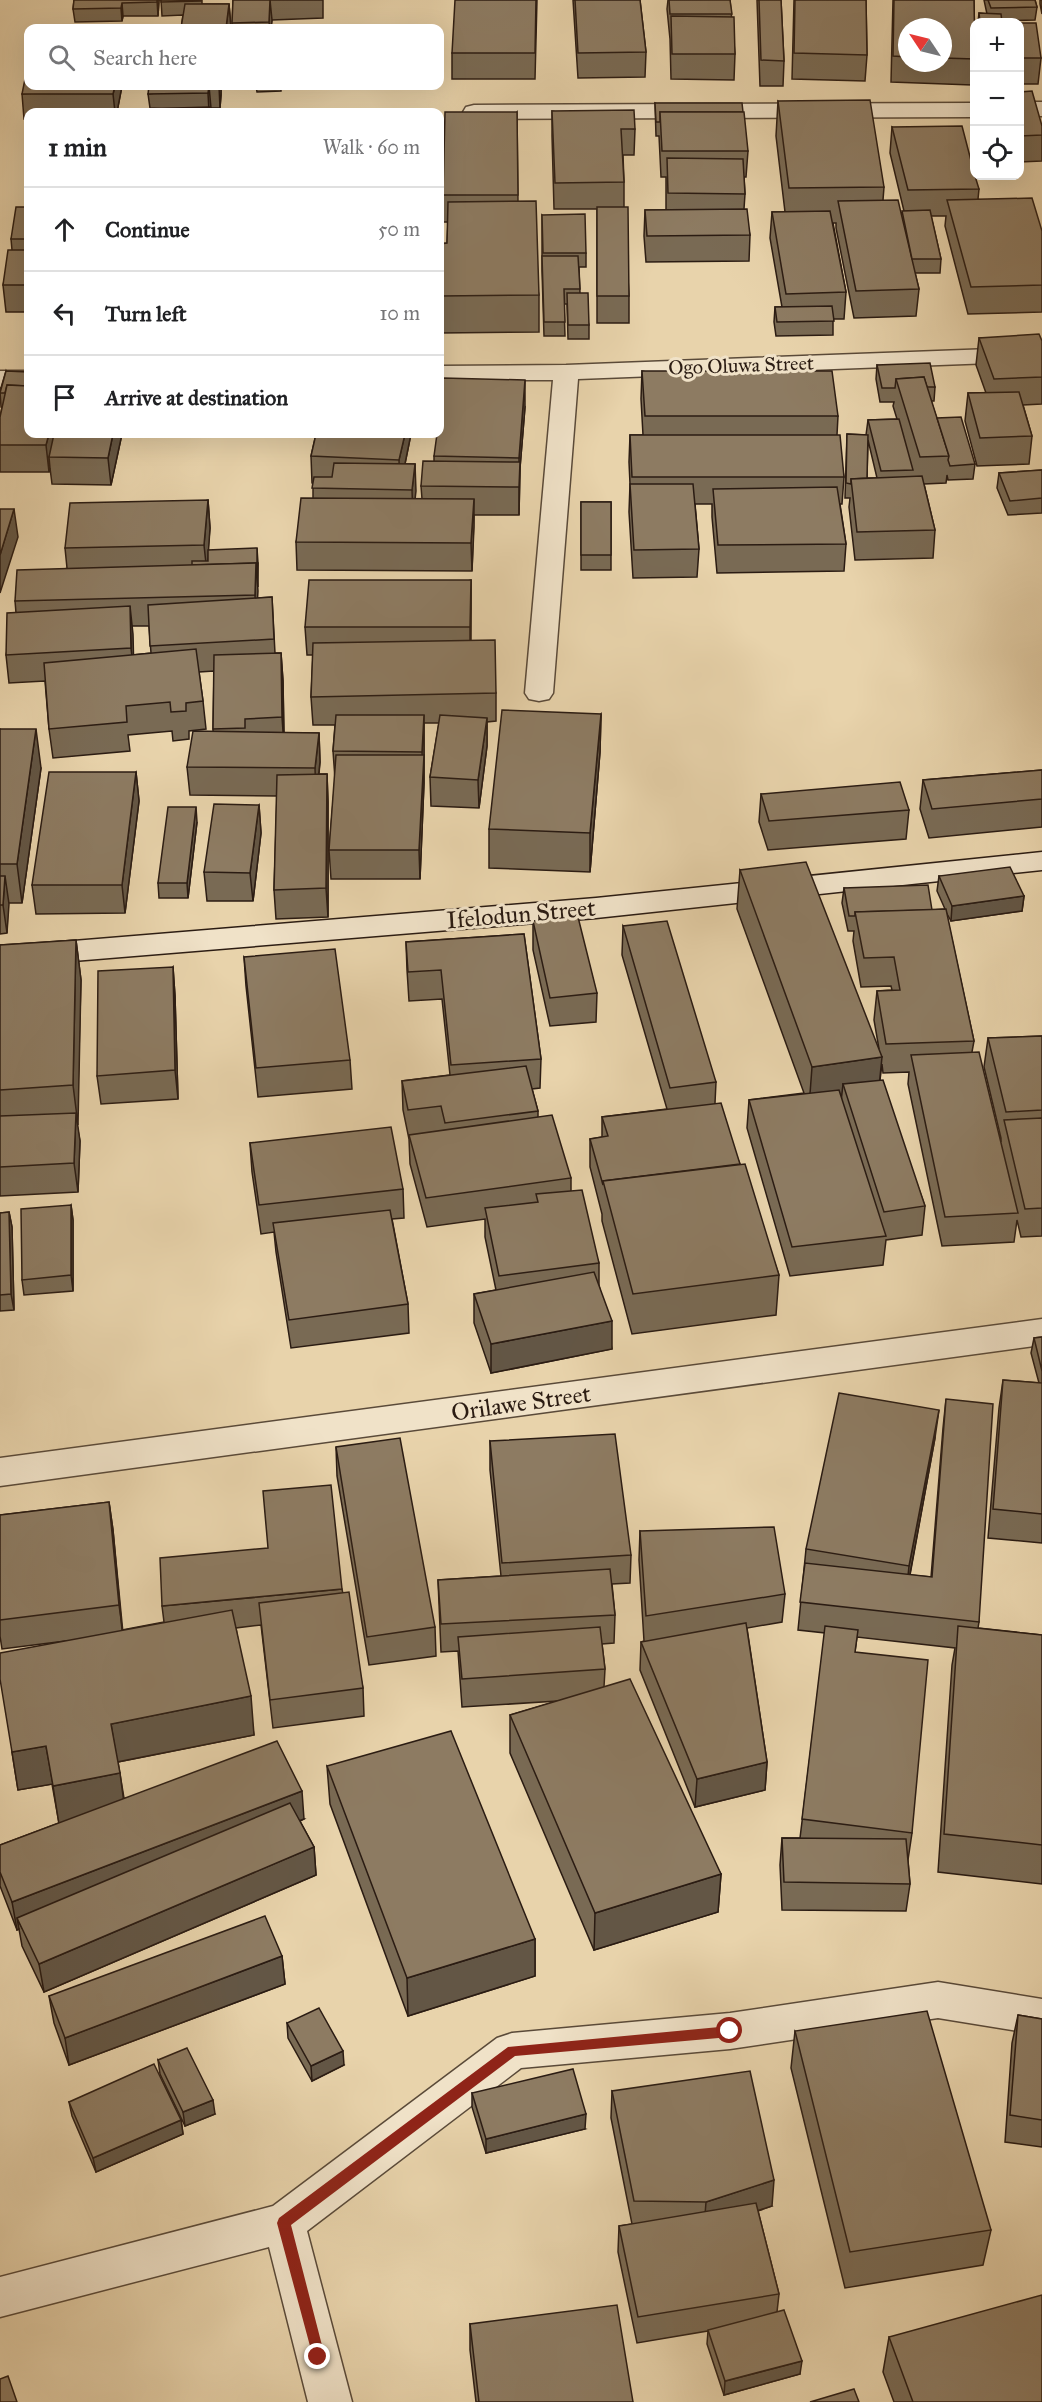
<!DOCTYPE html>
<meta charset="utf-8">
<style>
:root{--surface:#fff;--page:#f6f6f6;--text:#202124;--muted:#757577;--line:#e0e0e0}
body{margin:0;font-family:"IM FELL Great Primer",serif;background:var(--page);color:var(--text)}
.controls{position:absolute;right:18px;top:18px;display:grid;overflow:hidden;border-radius:12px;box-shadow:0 6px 24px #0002}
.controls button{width:54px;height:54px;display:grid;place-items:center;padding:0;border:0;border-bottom:2px solid var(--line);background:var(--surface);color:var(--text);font:30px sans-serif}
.compass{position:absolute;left:898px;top:18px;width:54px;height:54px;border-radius:50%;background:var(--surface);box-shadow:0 6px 24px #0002;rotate:305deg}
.stop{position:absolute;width:18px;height:18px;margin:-14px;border:4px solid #8f2418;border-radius:50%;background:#fff}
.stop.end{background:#8f2418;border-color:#fff;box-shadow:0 2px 6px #0008}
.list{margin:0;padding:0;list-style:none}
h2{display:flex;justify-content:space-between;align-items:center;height:78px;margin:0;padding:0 24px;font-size:26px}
h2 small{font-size:20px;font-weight:400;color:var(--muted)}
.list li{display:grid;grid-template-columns:39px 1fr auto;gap:18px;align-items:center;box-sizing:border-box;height:84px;padding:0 24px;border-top:2px solid var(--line)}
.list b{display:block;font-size:22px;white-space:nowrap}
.list em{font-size:20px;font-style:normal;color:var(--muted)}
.icon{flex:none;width:33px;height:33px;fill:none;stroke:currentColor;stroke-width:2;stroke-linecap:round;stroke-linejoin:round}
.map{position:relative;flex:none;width:1042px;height:2402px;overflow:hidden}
.search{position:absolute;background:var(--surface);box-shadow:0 6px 24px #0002;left:24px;top:24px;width:420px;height:66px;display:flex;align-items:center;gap:15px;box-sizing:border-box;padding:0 21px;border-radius:12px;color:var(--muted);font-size:22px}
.panel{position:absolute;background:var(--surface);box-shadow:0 6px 24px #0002;left:24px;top:108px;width:420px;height:330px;border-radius:12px}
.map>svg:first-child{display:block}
</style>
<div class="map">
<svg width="1042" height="2402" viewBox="0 0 1042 2402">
<rect width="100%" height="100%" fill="#e8d3ab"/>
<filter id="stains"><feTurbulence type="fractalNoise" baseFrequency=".00333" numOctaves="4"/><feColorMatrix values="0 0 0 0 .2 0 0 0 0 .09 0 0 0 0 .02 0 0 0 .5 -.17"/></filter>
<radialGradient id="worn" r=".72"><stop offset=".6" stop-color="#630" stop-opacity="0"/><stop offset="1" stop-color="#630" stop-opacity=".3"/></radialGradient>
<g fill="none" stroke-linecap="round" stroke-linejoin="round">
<defs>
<g id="street">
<rect x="1020" y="102" width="22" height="14"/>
<polygon points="974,103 974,117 474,119 466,117 463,112 466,107 474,105"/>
<polygon points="1042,347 1042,361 578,379 553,693 549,699 539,701 529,699 525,693 553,380 440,380 440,366 566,365"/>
<polygon points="0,371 28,371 28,385 0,387"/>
<polygon points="1042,1319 1042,1345 0,1486 0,1458"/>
<polygon points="938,1982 1042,1999 1042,2035 938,2018 730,2049 521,2068 307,2231 352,2402 308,2402 269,2247 0,2317 0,2277 273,2206 497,2038 512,2033 730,2013"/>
</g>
<polygon id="secondary" points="1042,852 1042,870 596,918 0,967 0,947 596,898"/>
</defs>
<use href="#street" stroke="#5a4a39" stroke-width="3"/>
<use href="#secondary" stroke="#2b1c13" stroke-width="3"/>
<use href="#street" fill="#f0e2c8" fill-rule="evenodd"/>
<use href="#secondary" fill="#f0e2c8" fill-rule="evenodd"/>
</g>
<g fill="#796a54" stroke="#2b1c13" stroke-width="1.5" fill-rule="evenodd">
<polygon points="74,0 202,0 202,4 229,4 231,28 181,28 183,15 162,16 161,0 159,0 158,16 123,16 122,21 75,22 73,9"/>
<polygon points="233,0 323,0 323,18 272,20 271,28 232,28"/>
<polygon points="537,0 535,79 452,79 452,53"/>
<polygon points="573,0 640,0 646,52 645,77 578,78"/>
<polygon points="668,0 730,0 735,54 734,80 671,79 670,39 667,9"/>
<polygon points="757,0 781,0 784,61 783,86 760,86"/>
<polygon points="794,0 866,0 867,55 865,81 792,79"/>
<path d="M893,0H974L975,63L972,85L891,82ZM907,27H943V63H907Z"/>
<polygon points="984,0 1035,0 1037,7 1035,20 1002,21 1002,22 978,22 979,13 987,14"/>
<polygon points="1040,0 1042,0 1042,14 1040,4"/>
<polygon points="1020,23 1041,58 1038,84 1020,84"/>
<polygon points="122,86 117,112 28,112 28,119 24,119 22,94"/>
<polygon points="209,86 221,86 221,95 220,108 211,108 211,112 150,108 148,94"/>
<polygon points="256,86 281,86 281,91 257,92"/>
<polygon points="1020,92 1042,126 1042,161 1020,162"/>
<polygon points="778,101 884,187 883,200 902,213 904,211 890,153 892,127 979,189 978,199 1042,231 1042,312 968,314 945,226 946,216 931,216 941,259 940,273 915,273 919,289 916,316 854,318 836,228 836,223 833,223 846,292 844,319 833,319 833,335 776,336 774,322 775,307 782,307 770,238 772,212 785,212 776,136"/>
<polygon points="655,103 748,151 746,177 744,177 745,194 744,209 750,235 749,261 646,262 644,236 645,210 666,210 666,177 661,177 659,136 656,136"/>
<polygon points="552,111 635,129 634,155 623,155 624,182 624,207 629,296 629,323 597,323 597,209 554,209 552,136"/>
<polygon points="517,112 518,202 539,295 539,332 440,333 440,244 447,243 448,222 443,222 443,195"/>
<polygon points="28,207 28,322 27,312 6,312 3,285 12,250 11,239"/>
<polygon points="542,215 586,253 586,267 579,267 580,293 589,325 589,339 568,339 567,304 564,304 565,336 544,336 542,271"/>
<polygon points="979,338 1042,341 1042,404 1023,405 1032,436 1029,464 977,466 965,421 968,393 986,393 976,365"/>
<path d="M877,365L935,387L934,401H931L937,419L975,464L973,479L948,480L947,475L946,483L924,484L935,530L933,558L855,560L849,507L850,498H845L847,434L866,435L868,420L897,419L893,406L894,402H880L876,379ZM868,440L877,478H867Z"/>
<polygon points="6,371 28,434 122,434 111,485 52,484 50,468 49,472 0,472 0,417 2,407 1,407 0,391"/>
<polygon points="642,371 838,416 837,435 844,477 842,504 840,504 846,544 844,571 717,573 712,517 712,504 695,504 699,549 697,577 633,578 629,512 630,484 629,462 630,435 643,435 641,399"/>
<polygon points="525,407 520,468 519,515 474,515 472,571 297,570 296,542 313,498 313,484 312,483 311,456 316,434 411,434 405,464 415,464 415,499 422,499 421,486 434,461 434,456"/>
<polygon points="1042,470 1042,513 1008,515 997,488 999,473"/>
<path d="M208,500L210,528L207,561L258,563L257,598L272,597L275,653H281L283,681L284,733H319L320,762L319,774H327L328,802V917L276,919L274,890L277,796L190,795L187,767L213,732L214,671L199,672L203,701L206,729L189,731V739L173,741L172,731L128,735L130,751L53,758L49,729L45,681L9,683L6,655L16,613L15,601L67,568L65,548ZM132,626H149L151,653L133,655Z"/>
<rect x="581" y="502" width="30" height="68"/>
<polygon points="471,580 471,641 496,693 496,721 487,722 487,746 479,808 431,806 430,777 439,723 424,723 424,783 420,879 331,879 329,850 335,779 333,751 335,725 313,725 311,697 313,655 307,655 305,627"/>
<polygon points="601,714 600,752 590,872 489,868 489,829"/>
<polygon points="0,729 41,768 22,903 8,903 7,933 0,934"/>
<polygon points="1042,770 1042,827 929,838 920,809 923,780"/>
<polygon points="136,772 139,801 125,913 36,914 32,885"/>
<polygon points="761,794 909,810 906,839 768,850 759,822"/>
<polygon points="259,805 261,833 253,901 207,901 204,872"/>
<polygon points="197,822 188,898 159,898 158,883"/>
<polygon points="740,870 879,1049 874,1020 877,991 892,990 891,986 861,987 853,941 854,931 848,931 842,903 844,888 932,910 945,909 937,891 939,876 1024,896 1022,911 951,921 946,912 974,1041 972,1052 1001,1142 1001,1138 984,1067 988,1038 1042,1036 1042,1236 1021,1237 1017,1220 1014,1242 942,1246 908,1084 909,1072 883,1073 882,1064 880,1080 925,1206 922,1235 886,1240 883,1265 790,1276 747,1128 749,1100 804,1093 737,909"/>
<polygon points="533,921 597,993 596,1022 550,1026 533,950"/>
<polygon points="623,926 716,1082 715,1103 740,1164 779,1275 776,1315 632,1334 602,1221 602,1214 590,1167 590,1139 602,1137 602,1117 667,1109 622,955"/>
<polygon points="524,934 541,1059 540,1088 532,1089 538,1111 538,1117 571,1178 571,1191 599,1263 599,1285 612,1349 491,1373 474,1323 474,1294 496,1290 485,1237 485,1219 427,1227 410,1164 409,1139 403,1110 402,1081 450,1075 442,999 409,1001 407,970 406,942"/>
<polygon points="76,940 81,980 77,1125 80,1141 78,1192 0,1196 0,945"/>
<polygon points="244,957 350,1060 352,1089 258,1097 246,986"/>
<polygon points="173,967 175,996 178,1099 101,1104 97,1076"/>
<polygon points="250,1143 403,1189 404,1218 392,1219 408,1304 409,1333 291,1348 276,1252 274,1232 261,1234 252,1172"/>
<polygon points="71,1205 73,1220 73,1291 24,1295 22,1280"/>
<polygon points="9,1212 12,1227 14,1310 0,1311 0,1213"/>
<polygon points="1042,1337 1042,1543 988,1538 999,1408 1003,1380 1039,1383 1031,1353 1034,1338"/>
<polygon points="946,1399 979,1622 978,1628 1042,1635 1042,1884 938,1872 952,1665 955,1648 857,1637 855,1652 912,1833 908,1860 910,1884 906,1911 782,1910 780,1865 782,1838 800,1838 825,1633 798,1630 806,1549 935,1438 910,1575 931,1577 943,1428"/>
<polygon points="490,1441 631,1555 630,1583 612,1584 615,1615 614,1643 602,1644 605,1669 604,1687 721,1874 718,1912 594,1950 510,1753 510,1715 558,1701 462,1707 458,1651 441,1652 438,1580 501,1576 490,1470"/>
<polygon points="336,1447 435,1627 436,1656 369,1665 337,1476"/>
<polygon points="109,1502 113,1530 122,1630 164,1622 162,1606 342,1589 363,1688 364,1716 273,1728 261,1625 236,1628 254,1735 118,1762 124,1798 304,1819 300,1821 314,1847 316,1875 44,1992 22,1946 19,1929 17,1930 0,1886 0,1845 59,1823 52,1784 18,1790 12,1752 66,1641 2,1649 0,1636 0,1515"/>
<polygon points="640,1531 785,1594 782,1622 747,1628 767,1762 765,1790 695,1807 640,1670 641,1642 644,1641 639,1560"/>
<polygon points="327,1766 535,1939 535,1976 408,2016 330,1804"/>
<polygon points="282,1956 285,1984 69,2065 54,2023 49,1996"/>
<polygon points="1018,2015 1042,2019 1042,2147 1005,2142 1012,2043"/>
<polygon points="287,2023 344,2065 312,2081 288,2038"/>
<polygon points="795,2031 991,2230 983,2265 845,2288 791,2068"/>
<polygon points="158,2060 215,2114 185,2126 160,2074"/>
<polygon points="612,2091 772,2206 758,2211 779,2294 777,2312 800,2374 724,2395 707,2344 708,2331 637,2343 618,2252 619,2226 632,2224 611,2118"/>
<polygon points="472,2093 585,2129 486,2153 472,2107"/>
<polygon points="69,2102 181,2120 183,2134 96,2172 72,2116"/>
<polygon points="470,2324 633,2402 476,2402 470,2350"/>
<polygon points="889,2337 1042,2402 894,2402 883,2372"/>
</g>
<g fill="#635645" stroke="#2b1c13" stroke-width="1.5">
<polygon points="157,0 159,0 158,16"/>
<polygon points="270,0 272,20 271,28 270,28 269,22"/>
<polygon points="122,3 123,16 122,21 121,8"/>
<polygon points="229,4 231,28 226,28"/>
<polygon points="115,86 122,86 117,112 115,112 113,94"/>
<polygon points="209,86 211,108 211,112 209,112 208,93"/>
<polygon points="219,86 221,86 221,95 220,108"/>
<polygon points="525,380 525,407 520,468 519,515 519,458"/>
<polygon points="49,434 58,434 49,457 50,468 49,472 46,445"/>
<polygon points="113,434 122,434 111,485 108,458"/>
<polygon points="405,434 411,434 400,488 399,460"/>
<polygon points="415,464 416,491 413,517 412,490"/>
<polygon points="474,499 474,527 472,571 471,543"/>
<polygon points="208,500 210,528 207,573 204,545"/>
<polygon points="14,509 18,537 0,593 0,555"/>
<polygon points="257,548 258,563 258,587 257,572"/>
<polygon points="256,563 258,591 256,623 255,595"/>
<polygon points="471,580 471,608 470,655 470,627"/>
<polygon points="130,606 133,634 134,676 131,648"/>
<polygon points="281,653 283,681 284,746 282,717"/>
<polygon points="601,714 600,752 590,872 590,833"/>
<polygon points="424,715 424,783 420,879 419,850 423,772 422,752"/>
<polygon points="487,718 487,746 479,808 478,780"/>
<polygon points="36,729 41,768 22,903 17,864"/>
<polygon points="319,733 320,762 316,797 315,768"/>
<polygon points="136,772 139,801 125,913 122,885"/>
<polygon points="327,774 328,802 328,917 326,888"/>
<polygon points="259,805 261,833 253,901 250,873"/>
<polygon points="196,807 197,822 188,898 187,883"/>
<polygon points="5,876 9,904 7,933 3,905"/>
<polygon points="1024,896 1022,911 951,921 952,906"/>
<polygon points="76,940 81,980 78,1125 73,1085"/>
<polygon points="173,967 175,996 178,1099 175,1070"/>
<polygon points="882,1057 878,1097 843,1084 841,1102 809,1107 812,1067"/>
<polygon points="76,1113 80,1141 78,1192 74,1163"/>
<polygon points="71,1205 73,1220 73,1291 71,1275"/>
<polygon points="9,1212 12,1227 14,1310 11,1294"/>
<polygon points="612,1321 612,1349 491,1373 491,1344"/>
<polygon points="939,1410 935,1438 906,1595 909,1566"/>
<polygon points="109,1502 113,1530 123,1633 119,1605"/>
<polygon points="251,1696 254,1735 117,1762 111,1724"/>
<polygon points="46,1746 53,1784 18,1790 12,1752"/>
<polygon points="767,1762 765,1790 695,1807 697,1779"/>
<polygon points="120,1773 125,1811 59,1824 53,1786"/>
<polygon points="302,1791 304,1819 22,1928 17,1918 19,1929 17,1930 12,1902"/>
<polygon points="314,1847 316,1875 44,1992 39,1964"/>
<polygon points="721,1874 718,1912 594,1950 595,1913"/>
<polygon points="535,1939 535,1976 408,2016 407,1978"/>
<polygon points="282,1956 285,1984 69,2065 65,2038"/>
<polygon points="343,2051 344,2065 312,2081 311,2066"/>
<polygon points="213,2100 215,2114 185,2126 183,2112"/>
<polygon points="586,2114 585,2129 486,2153 486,2139"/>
<polygon points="181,2120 183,2134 96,2172 93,2158"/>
<polygon points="774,2180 772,2206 704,2228 706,2202"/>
<polygon points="802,2361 800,2374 724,2395 725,2381"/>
</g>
<g fill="#8d7b62" stroke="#2b1c13" stroke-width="1.5">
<polygon points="74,0 157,0 157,2 122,3 121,8 73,9"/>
<polygon points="161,0 201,0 201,1 161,2"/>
<polygon points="233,0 270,0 269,22 232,23"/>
<polygon points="455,0 536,0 535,53 452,53"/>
<polygon points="575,0 640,0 646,52 578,53"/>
<polygon points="669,0 730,0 732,14 670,14"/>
<polygon points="759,0 781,0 784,61 761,60"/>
<polygon points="795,0 866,0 867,55 794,53"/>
<polygon points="894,0 974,0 975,59 943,58 943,27 907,27 907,57 893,56"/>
<polygon points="988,0 1035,0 1037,7 991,8"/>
<polygon points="185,4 229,4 226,28 181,28"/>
<polygon points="979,13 1001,14 1002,22 980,22"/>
<polygon points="671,16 734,17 735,54 672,54"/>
<polygon points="1020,23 1036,23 1041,58 1020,58"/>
<polygon points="72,26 95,27 95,28 72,28"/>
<polygon points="100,26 120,27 120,28 100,28"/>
<polygon points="28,64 28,86 115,86 113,94 22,94"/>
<polygon points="149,86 209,86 208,93 148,94"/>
<polygon points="1032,91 1042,126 1042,135 1020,136 1020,92"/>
<polygon points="870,100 884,187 789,188 778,101"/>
<polygon points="655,103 742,103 743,112 660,112 660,122 656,122"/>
<polygon points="210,107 210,112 140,112 140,109"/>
<polygon points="634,110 635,129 621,129 624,182 555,183 552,111"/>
<polygon points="445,112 517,112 518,195 443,195"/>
<polygon points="660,112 744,112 748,151 662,151"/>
<polygon points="962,126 975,176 979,189 908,190 892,127"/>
<polygon points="667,158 743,159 745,194 668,193"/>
<polygon points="1032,198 1042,231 1042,285 971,287 947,200"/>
<polygon points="898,200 919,289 856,291 838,201"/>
<polygon points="536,201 539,295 440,296 440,244 447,243 448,202"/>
<polygon points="16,207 28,207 28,239 11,239"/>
<polygon points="597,207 628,207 629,296 597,296"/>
<polygon points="747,209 750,235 647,236 645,210"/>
<polygon points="930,210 941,259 912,259 902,211"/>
<polygon points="830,211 846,292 786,294 772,212"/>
<polygon points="585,214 586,253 543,253 542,215"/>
<polygon points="8,250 28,250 28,285 3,285"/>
<polygon points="542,256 578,256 580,289 564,289 565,322 544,322"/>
<polygon points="567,293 588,293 589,325 568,325"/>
<polygon points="832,306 834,321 777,322 775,307"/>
<polygon points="1039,334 1042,341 1042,377 994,379 979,338"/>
<polygon points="930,363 935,387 927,387 924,377 896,379 895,388 882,388 877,365"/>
<polygon points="6,371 28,372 28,381 27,386 7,385 5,393 0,393"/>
<polygon points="642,371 832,371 838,416 645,416"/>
<polygon points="924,377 949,456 920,457 896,379"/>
<polygon points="443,378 525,380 519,458 434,456 437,434 440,434 440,411"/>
<polygon points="7,385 28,386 28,434 49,434 46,445 0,445 0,417"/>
<polygon points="1019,392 1032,436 980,438 968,393"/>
<polygon points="961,417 975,464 950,466 948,460 949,456 937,418"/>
<polygon points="899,419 913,470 881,471 868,420"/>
<polygon points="54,434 113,434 108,458 49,457"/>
<polygon points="316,434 405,434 399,460 311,456"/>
<polygon points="847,434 868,435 867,478 851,479 851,484 846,483"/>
<polygon points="630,435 840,435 844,477 632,477"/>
<polygon points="423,461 520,462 519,487 421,486"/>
<polygon points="334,463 415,464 412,490 312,488 314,477 332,477"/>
<polygon points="1042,470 1042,498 1010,501 999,473"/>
<polygon points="922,476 935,530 857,532 851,479"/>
<polygon points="630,484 693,484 699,549 634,550"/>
<polygon points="837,487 846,544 718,545 713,489"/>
<polygon points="301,498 474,499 471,543 296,542"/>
<polygon points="208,500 204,545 65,548 70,503"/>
<rect x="581" y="502" width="30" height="53"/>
<polygon points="0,509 14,509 0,555"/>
<polygon points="257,548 257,572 256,572 256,563 192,565 192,561 208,561 208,550"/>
<polygon points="256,563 255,595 15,601 17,570"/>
<polygon points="309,580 471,580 470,627 305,627"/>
<polygon points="272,597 274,639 150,646 148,605"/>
<polygon points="130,606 131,648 6,655 7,613"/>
<polygon points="495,640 496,693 311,697 313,643"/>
<polygon points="196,649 203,701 186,703 186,711 171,712 170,702 126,706 127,722 49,729 44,663"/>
<polygon points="281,653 282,717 245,719 245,728 213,729 214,655"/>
<polygon points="502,710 601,714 590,833 489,829"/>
<polygon points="336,715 424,715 422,752 333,751"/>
<polygon points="440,715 487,718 478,780 430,777"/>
<polygon points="0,729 36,729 17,864 0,864"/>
<polygon points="193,731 319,733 315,768 187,767"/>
<polygon points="336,755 424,755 419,850 329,850"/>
<polygon points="1042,770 1042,799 932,809 923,780"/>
<polygon points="49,772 136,772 122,885 32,885"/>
<polygon points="327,774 326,888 274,890 277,775"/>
<polygon points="900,782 909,810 769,821 761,794"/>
<polygon points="214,804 259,805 250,873 204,872"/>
<polygon points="168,807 196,807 187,883 158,883"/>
<polygon points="806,862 882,1057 812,1067 740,870"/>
<polygon points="1010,867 1024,896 952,906 939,876"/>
<polygon points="0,876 5,876 3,905 0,905"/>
<polygon points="928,885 932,910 855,912 855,916 849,916 844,888"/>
<polygon points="946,909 974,1041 886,1044 877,991 900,990 894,957 864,958 855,912"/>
<polygon points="578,917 597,993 550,998 533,921"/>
<polygon points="667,921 716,1082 670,1088 623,926"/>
<polygon points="524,934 541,1059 451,1065 441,970 408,972 406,942"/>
<polygon points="76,940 73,1085 0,1090 0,945"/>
<polygon points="335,949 350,1060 256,1068 244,957"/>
<polygon points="173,967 175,1070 97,1076 98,971"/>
<polygon points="1042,1036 1042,1110 1006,1112 988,1038"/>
<polygon points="979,1052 1018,1213 945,1217 911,1055"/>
<polygon points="526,1066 538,1111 445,1123 441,1106 408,1110 402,1081"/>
<polygon points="883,1080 925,1206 884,1212 843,1084"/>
<polygon points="839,1090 886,1236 792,1247 749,1100"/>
<polygon points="721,1103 740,1164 603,1181 603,1185 590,1139 608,1136 602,1117"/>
<polygon points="76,1113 74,1163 0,1167 0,1116"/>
<polygon points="552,1115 571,1178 426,1198 409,1135"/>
<polygon points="1042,1118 1042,1208 1025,1209 1004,1120"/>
<polygon points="391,1127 403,1189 259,1205 250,1143"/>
<polygon points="745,1164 779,1275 633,1294 603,1181"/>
<polygon points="582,1190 599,1263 499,1276 485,1208 538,1202 536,1194"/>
<polygon points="71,1205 71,1275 22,1280 21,1209"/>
<polygon points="390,1210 408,1304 289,1320 273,1223"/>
<polygon points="9,1212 11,1294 0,1295 0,1213"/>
<polygon points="594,1272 612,1321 491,1344 474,1294"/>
<polygon points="1042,1337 1042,1371 1034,1338"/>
<polygon points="1003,1380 1042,1383 1042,1514 993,1509"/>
<polygon points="839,1393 939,1410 909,1566 806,1549"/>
<polygon points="946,1399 993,1404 979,1622 800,1602 805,1563 932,1577"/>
<polygon points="615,1434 631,1555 502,1563 490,1441"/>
<polygon points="400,1438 435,1627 367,1637 336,1447"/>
<polygon points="331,1485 342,1589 162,1606 160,1558 268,1548 263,1491"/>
<polygon points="109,1502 119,1605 0,1620 0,1515"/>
<polygon points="774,1527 785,1594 646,1616 640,1531"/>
<polygon points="610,1569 615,1615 441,1624 438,1580"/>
<polygon points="349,1592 363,1688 270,1700 259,1603"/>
<polygon points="232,1610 251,1696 111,1724 120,1773 53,1786 46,1746 12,1752 0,1679 0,1653"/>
<polygon points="746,1623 767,1762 697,1779 641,1642"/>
<polygon points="825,1626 858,1630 855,1652 928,1660 912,1833 802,1819"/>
<polygon points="958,1626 1042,1635 1042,1845 944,1834"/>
<polygon points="600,1627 605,1669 462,1679 458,1637"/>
<polygon points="630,1679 721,1874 595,1913 510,1715"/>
<polygon points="451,1731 535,1939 407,1978 327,1766"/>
<polygon points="277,1741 302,1791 12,1902 0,1872 0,1845"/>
<polygon points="290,1803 314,1847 39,1964 17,1918"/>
<polygon points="782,1838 906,1839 910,1884 784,1882"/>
<polygon points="265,1916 282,1956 65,2038 49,1996"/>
<polygon points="319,2008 343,2051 311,2066 287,2023"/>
<polygon points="927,2011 991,2230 850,2252 795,2031"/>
<polygon points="1018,2015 1042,2019 1042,2120 1010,2115"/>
<polygon points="187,2048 213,2100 183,2112 158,2060"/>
<polygon points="154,2064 181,2120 93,2158 69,2102"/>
<polygon points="573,2069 586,2114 486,2139 472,2093"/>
<polygon points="750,2071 774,2180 706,2202 634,2201 612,2091"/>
<polygon points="756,2203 779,2294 638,2317 619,2226"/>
<polygon points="1042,2295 1042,2402 913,2402 889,2337"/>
<polygon points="617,2305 633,2402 479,2402 470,2324"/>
<polygon points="784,2310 802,2361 725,2381 708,2330"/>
<polygon points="8,2376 17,2402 0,2402 0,2379"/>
<polygon points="854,2389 859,2402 810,2402"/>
</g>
<polygon fill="#8f2418" points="730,2026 736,2031 730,2037 515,2056 291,2225 325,2357 323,2361 314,2361 277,2223 279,2218 508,2047"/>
<g text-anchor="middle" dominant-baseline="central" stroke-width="6" stroke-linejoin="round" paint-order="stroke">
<g font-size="20" fill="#2b1c13" stroke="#f0e2c8">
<text transform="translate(741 365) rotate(-2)">Ogo Oluwa Street</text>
</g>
<g font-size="24" fill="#2b1c13" stroke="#f0e2c8">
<text transform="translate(521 914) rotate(-5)">Ifelodun Street</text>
<text transform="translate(521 1403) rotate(-8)">Orilawe Street</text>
</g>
</g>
<rect width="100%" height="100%" filter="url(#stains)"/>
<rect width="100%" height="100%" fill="url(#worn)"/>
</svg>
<div class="controls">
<button>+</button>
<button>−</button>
<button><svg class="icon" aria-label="locate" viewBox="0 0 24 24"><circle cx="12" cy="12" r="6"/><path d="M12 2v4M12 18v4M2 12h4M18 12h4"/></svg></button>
</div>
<svg class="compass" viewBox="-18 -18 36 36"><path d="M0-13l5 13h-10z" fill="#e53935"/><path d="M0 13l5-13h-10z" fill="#757577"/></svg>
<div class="stop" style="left:730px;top:2031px"></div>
<div class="stop end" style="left:318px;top:2357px"></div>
<div class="search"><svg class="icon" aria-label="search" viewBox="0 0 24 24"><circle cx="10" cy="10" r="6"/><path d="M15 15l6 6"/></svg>Search here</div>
<section class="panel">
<h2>1 min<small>Walk · 60 m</small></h2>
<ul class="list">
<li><svg class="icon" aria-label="ahead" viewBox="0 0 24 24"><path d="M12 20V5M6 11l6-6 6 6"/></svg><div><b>Continue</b></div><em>50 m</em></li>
<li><svg class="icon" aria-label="left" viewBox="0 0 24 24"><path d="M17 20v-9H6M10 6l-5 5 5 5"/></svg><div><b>Turn left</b></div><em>10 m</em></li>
<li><svg class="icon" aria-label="arrive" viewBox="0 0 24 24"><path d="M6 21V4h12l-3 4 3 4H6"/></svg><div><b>Arrive at destination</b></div></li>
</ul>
</section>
</div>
